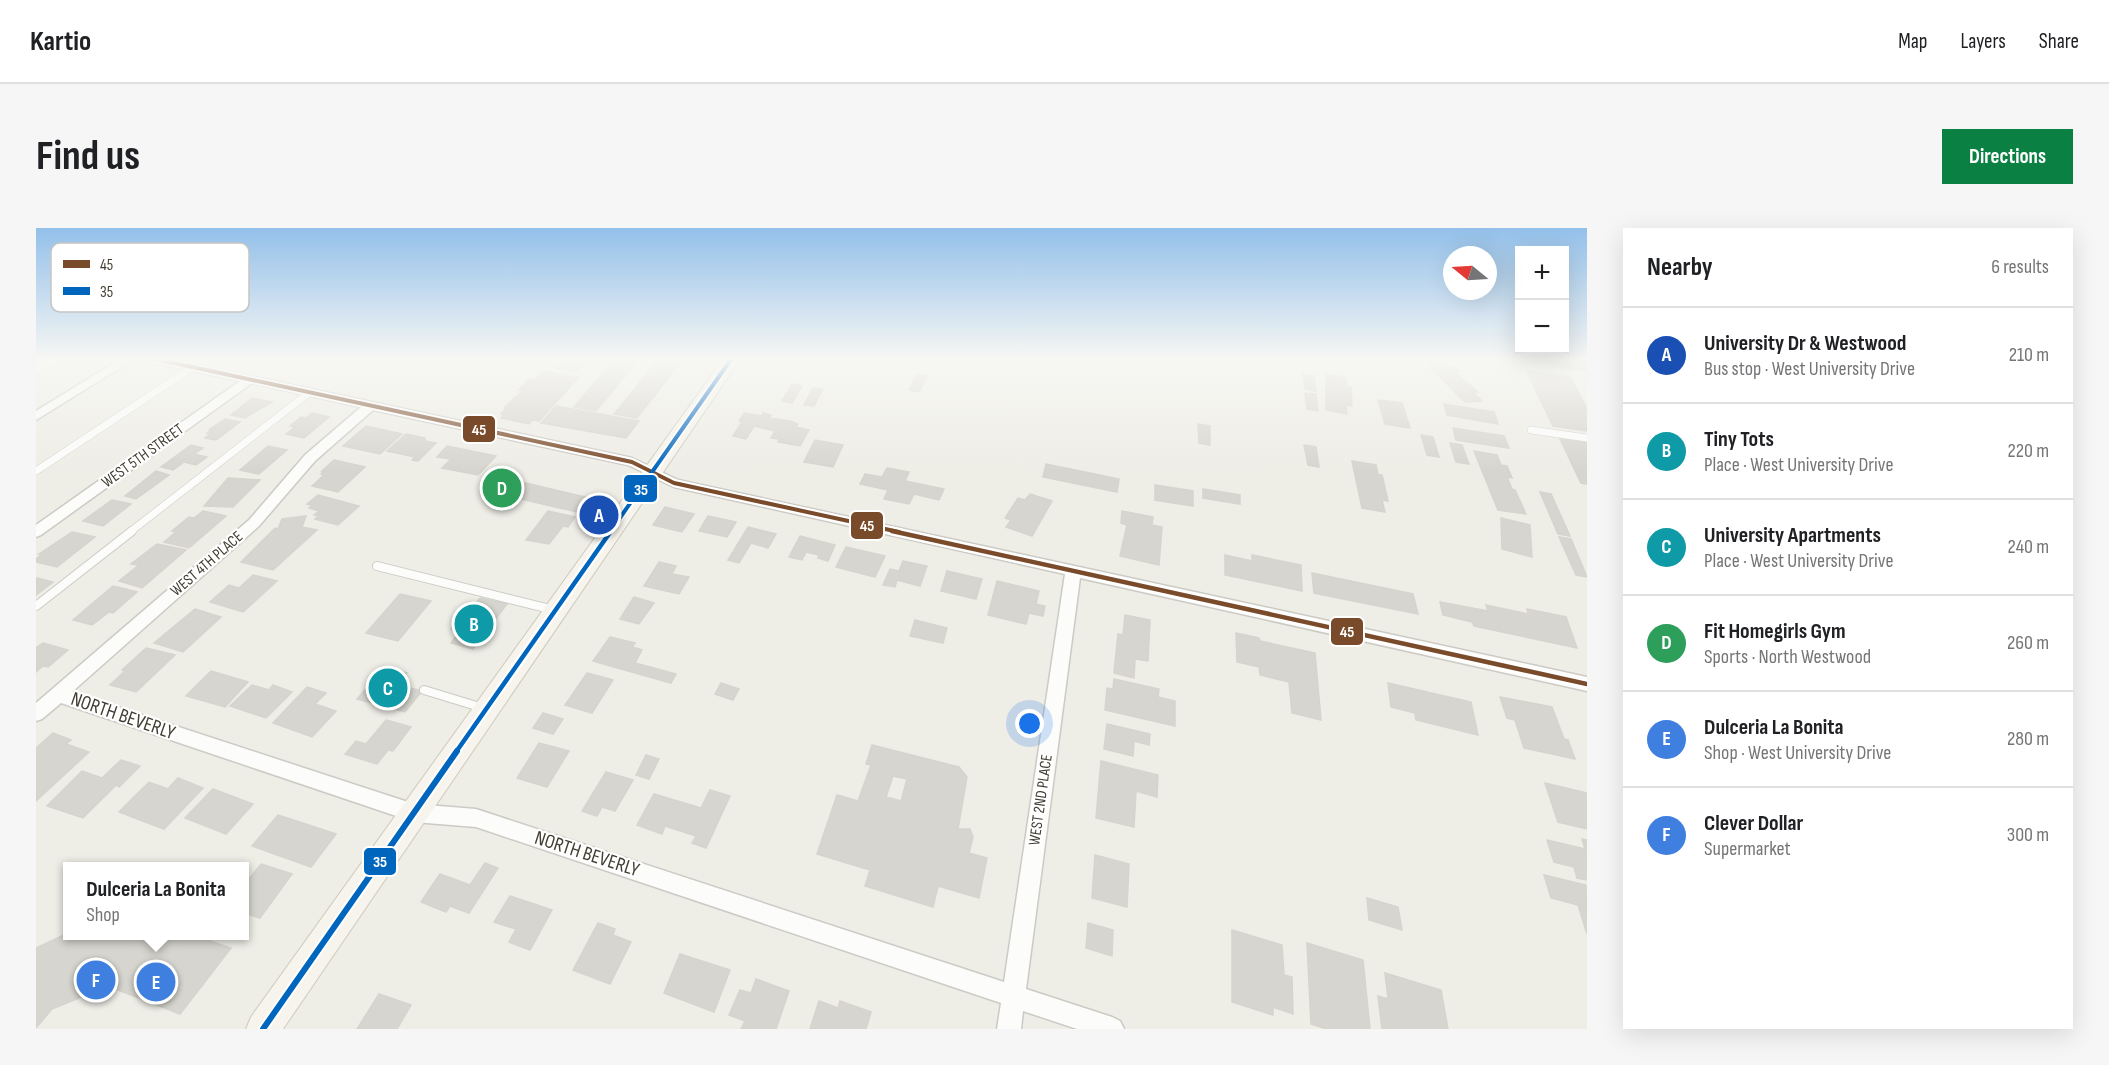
<!DOCTYPE html>
<meta charset="utf-8">
<style>
:root{--surface:#fff;--page:#f6f6f6;--text:#202124;--muted:#757577;--line:#e0e0e0;--accent:#0b8043}
body{margin:0;font-family:"Sofia Sans Condensed",sans-serif;background:var(--page);color:var(--text)}
.controls{position:absolute;right:18px;top:18px;display:grid;overflow:hidden;border-radius:0px;box-shadow:0 6px 24px #0002}
.controls button{width:54px;height:54px;display:grid;place-items:center;padding:0;border:0;border-bottom:2px solid var(--line);background:var(--surface);color:var(--text);font:30px sans-serif}
.compass{position:absolute;left:1407px;top:18px;width:54px;height:54px;border-radius:50%;background:var(--surface);box-shadow:0 6px 24px #0002;rotate:288deg}
.you{position:absolute;left:994px;top:496px;width:21px;height:21px;margin:-15px;border:4px solid #fff;border-radius:50%;background:#1a73e8;box-shadow:0 0 0 9px #1a73e833}
.badge{display:grid;place-items:center;width:39px;height:39px;border-radius:50%;background:var(--accent);color:#fff;font-size:20px;font-weight:700}
.pin{position:absolute;translate:-50% -50%;border:3px solid #fff;box-shadow:0 2px 6px #0006}
.popup{position:absolute;left:27px;top:634px;width:186px;height:78px;box-sizing:border-box;display:grid;place-content:center;border-radius:0px;background:var(--surface);filter:drop-shadow(0 2px 4px #0005);font-size:20px;white-space:nowrap;color:var(--muted)}
.popup b{font-size:22px;color:var(--text)}
.popup::after{content:'';position:absolute;left:50%;top:100%;margin-left:-12px;border:12px solid transparent;border-top-color:var(--surface)}
.list{margin:0;padding:0;list-style:none}
h2{display:flex;justify-content:space-between;align-items:center;height:78px;margin:0;padding:0 24px;font-size:26px}
h2 small{font-size:20px;font-weight:400;color:var(--muted)}
.list li{display:grid;grid-template-columns:39px 1fr auto;gap:18px;align-items:center;box-sizing:border-box;height:96px;padding:0 24px;border-top:2px solid var(--line)}
.list b{display:block;font-size:22px;white-space:nowrap}
.list p{margin:0;font-size:20px;white-space:nowrap;color:var(--muted)}
.list em{font-size:20px;font-style:normal;color:var(--muted)}
.map{position:relative;flex:none;width:1551px;height:801px;overflow:hidden;border-radius:0px}
header{display:flex;align-items:center;gap:36px;box-sizing:border-box;height:84px;padding:0 30px;background:var(--surface);border-bottom:2px solid var(--line)}
header strong{font-size:28px}
nav{display:flex;gap:33px;margin-inline-start:auto;font-size:21px}
.intro{display:flex;align-items:center;justify-content:space-between;box-sizing:border-box;height:144px;padding:0 36px}
h1{margin:0;font-size:42px}
.button{padding:15px 27px;border-radius:0px;background:var(--accent);color:#fff;font-size:21px;font-weight:700}
main{display:flex;gap:36px;padding:0 36px}
aside{flex:1;background:var(--surface);border-radius:0px;box-shadow:0 6px 24px #0002}
.map>svg:first-child{display:block}
</style>
<header>
<strong>Kartio</strong>
<nav><a>Map</a><a>Layers</a><a>Share</a></nav>
</header>
<div class="intro"><h1>Find us</h1><a class="button">Directions</a></div>
<main>
<div class="map">
<svg width="1551" height="801" viewBox="0 0 1551 801">
<rect width="100%" height="100%" fill="#eeede6"/>
<g fill="#d7d5cf" stroke="#d6d4cc" stroke-width="1.5" fill-rule="evenodd">
<polygon points="229,130 261,130 230,136"/>
<polygon points="532,130 553,130 540,144 522,141"/>
<polygon points="580,130 604,130 560,183 538,179"/>
<polygon points="624,130 648,130 601,190 578,186"/>
<polygon points="1385,130 1404,130 1414,139 1419,139 1424,144 1418,144 1442,164 1437,164 1446,173 1429,174"/>
<polygon points="1476,130 1551,130 1551,143 1477,132"/>
<polygon points="1490,142 1534,149 1551,181 1551,203 1517,198"/>
<polygon points="507,143 543,149 503,193 496,192 493,196 465,190 468,187 465,186 471,179 469,179 487,162 483,162 493,151 498,152"/>
<polygon points="881,146 891,148 883,164 873,162"/>
<polygon points="1267,146 1278,148 1280,163 1269,161"/>
<polygon points="1290,146 1310,150 1311,158 1315,159 1316,178 1310,177 1311,186 1290,182"/>
<polygon points="756,156 766,158 756,175 746,173"/>
<polygon points="777,160 787,161 778,178 768,177"/>
<polygon points="1269,165 1280,166 1282,183 1271,181"/>
<polygon points="216,170 236,174 209,190 195,187"/>
<polygon points="1342,172 1366,175 1374,200 1349,196"/>
<polygon points="1408,176 1458,184 1462,196 1411,187"/>
<polygon points="520,178 603,193 590,210 505,195"/>
<polygon points="276,185 293,189 268,210 250,206 259,199 254,198 265,189 270,190"/>
<polygon points="708,185 726,188 727,185 735,187 733,190 754,193 762,196 760,199 773,202 764,218 742,214 743,211 735,210 739,203 718,198 710,211 697,208 706,194 703,193"/>
<polygon points="189,191 204,194 180,212 169,210 175,205 171,205 176,201 174,201"/>
<polygon points="1162,196 1174,198 1174,217 1163,215"/>
<polygon points="330,198 366,206 344,226 307,218"/>
<polygon points="1417,200 1468,208 1473,220 1420,212"/>
<polygon points="370,206 389,210 389,213 400,215 382,233 376,232 379,229 351,223"/>
<polygon points="1385,207 1397,209 1403,229 1391,227"/>
<polygon points="1524,211 1551,215 1551,256 1545,255"/>
<polygon points="779,212 807,217 797,239 768,234"/>
<polygon points="1414,215 1426,217 1433,236 1420,234"/>
<polygon points="155,217 167,220 158,226 171,229 160,237 148,234 137,242 125,239"/>
<polygon points="1268,217 1280,219 1283,239 1272,237"/>
<polygon points="232,218 251,222 223,246 204,242"/>
<polygon points="411,218 460,228 442,247 406,240 415,231 401,229"/>
<polygon points="1438,223 1461,227 1465,237 1471,238 1476,250 1471,249 1476,261 1479,262 1490,286 1462,282"/>
<polygon points="298,232 329,239 302,264 276,258 288,247 285,246 288,243 286,243"/>
<polygon points="1316,233 1340,237 1342,247 1346,247 1352,273 1346,272 1349,284 1326,280"/>
<polygon points="1010,236 1083,251 1081,264 1007,249"/>
<polygon points="851,240 873,244 869,253 908,261 903,272 878,266 873,276 848,271 852,262 824,256 829,246 846,249"/>
<polygon points="120,243 133,247 100,271 89,268"/>
<polygon points="460,248 557,271 545,285 447,262"/>
<polygon points="192,250 224,252 197,279 168,278"/>
<polygon points="1119,257 1157,263 1157,278 1119,272"/>
<polygon points="1167,261 1204,267 1204,276 1167,270"/>
<polygon points="1504,264 1515,266 1534,308 1522,306"/>
<polygon points="994,266 1016,273 996,308 970,299 975,292 969,290 982,270 989,272"/>
<polygon points="282,267 323,278 302,297 279,291 282,288 278,287 283,283 273,280 276,277 271,276"/>
<polygon points="76,272 95,276 67,298 47,293"/>
<polygon points="629,279 658,286 646,304 617,297"/>
<polygon points="167,283 190,288 153,320 128,314 140,304 136,303 153,289 158,290"/>
<polygon points="512,283 539,289 532,299 527,298 513,316 490,312"/>
<polygon points="1086,283 1117,289 1116,297 1126,299 1123,337 1084,328 1091,297 1085,295"/>
<polygon points="270,288 266,299 281,302 237,342 205,334 239,300 242,301 246,291"/>
<polygon points="672,288 700,294 691,309 663,303"/>
<polygon points="1465,290 1494,297 1496,329 1466,321"/>
<polygon points="712,299 740,306 732,320 715,315 703,335 692,332"/>
<polygon points="36,304 59,309 21,339 0,334 0,331 6,326 3,326"/>
<polygon points="764,308 799,317 792,333 782,330 783,327 770,324 766,332 753,329"/>
<polygon points="1523,309 1535,311 1551,349 1540,347"/>
<polygon points="121,316 150,322 106,360 83,353 103,337 95,336"/>
<polygon points="810,319 849,328 839,349 800,339"/>
<polygon points="1189,327 1216,333 1216,327 1265,337 1266,363 1189,347"/>
<polygon points="867,333 891,338 884,358 861,352 859,359 847,357 854,341 863,343"/>
<polygon points="623,334 640,338 636,346 653,349 643,366 608,358"/>
<polygon points="911,343 946,351 940,371 905,363"/>
<polygon points="1276,345 1377,366 1382,386 1278,365"/>
<polygon points="217,347 241,353 207,384 174,374 193,357 203,360"/>
<polygon points="1,350 17,354 0,367 0,351"/>
<polygon points="961,353 1003,363 1000,376 1009,378 1007,388 993,385 990,396 952,387"/>
<polygon points="77,358 101,364 77,385 73,384 56,397 37,392"/>
<polygon points="364,366 395,373 362,413 330,405"/>
<polygon points="598,369 618,375 603,396 584,391"/>
<polygon points="444,370 471,376 437,421 415,415 424,403 415,401 424,390 428,390"/>
<polygon points="1404,374 1452,383 1450,377 1492,386 1491,381 1530,389 1541,420 1438,398 1436,394 1407,387"/>
<polygon points="159,381 185,389 147,424 118,415"/>
<polygon points="1089,387 1114,392 1112,433 1099,431 1098,450 1078,445 1082,406 1087,407"/>
<polygon points="879,392 911,400 907,415 874,408"/>
<polygon points="1200,405 1223,410 1224,413 1279,425 1285,492 1256,485 1253,454 1224,447 1223,439 1201,434"/>
<polygon points="574,409 599,415 596,419 606,422 599,435 640,446 635,455 557,433"/>
<polygon points="7,415 32,422 12,439 7,438 0,444 0,420"/>
<polygon points="110,420 139,427 100,464 74,457 89,443 86,442"/>
<polygon points="348,439 371,445 362,457 386,463 369,484 321,471"/>
<polygon points="175,443 212,454 189,479 150,468"/>
<polygon points="551,445 577,452 556,485 529,477"/>
<polygon points="1078,451 1123,461 1122,469 1139,473 1139,498 1069,482 1071,460 1077,461"/>
<polygon points="685,455 703,461 697,472 679,466"/>
<polygon points="1352,455 1435,474 1442,507 1380,492 1379,485 1355,479"/>
<polygon points="216,457 233,462 237,457 256,464 230,490 194,478"/>
<polygon points="271,459 290,465 279,476 300,483 276,509 237,495"/>
<polygon points="1464,469 1516,479 1528,511 1532,512 1539,531 1488,520 1479,492 1471,490"/>
<polygon points="507,485 527,491 517,506 497,500"/>
<polygon points="350,492 375,499 357,523 352,522 341,536 309,526 320,513 330,516"/>
<polygon points="1071,496 1114,506 1113,517 1098,513 1097,528 1068,521"/>
<polygon points="17,505 35,512 30,516 53,524 0,573 0,520"/>
<polygon points="503,515 533,523 511,559 481,550"/>
<path d="M836,517L923,539L931,549L922,601H934L937,609L933,625L951,630L943,670L902,658L897,679L829,658L834,642L781,626L801,567L822,573L835,537L830,536ZM857,548L871,551L865,573L850,569Z"/>
<polygon points="610,527 623,531 613,551 600,547"/>
<polygon points="85,532 104,538 83,559 80,557 47,590 11,578 46,543 66,550"/>
<polygon points="1065,533 1122,547 1121,569 1100,563 1098,599 1060,590"/>
<polygon points="570,544 597,552 579,583 566,579 561,588 546,583"/>
<polygon points="142,550 167,560 128,601 83,584 113,554 132,561"/>
<polygon points="1509,555 1551,565 1551,601 1522,594"/>
<polygon points="177,561 217,576 190,606 149,590"/>
<polygon points="674,562 694,568 670,620 656,615 660,608 629,598 626,606 601,597 618,566 665,580"/>
<polygon points="242,587 300,606 275,639 216,618"/>
<polygon points="1546,611 1551,612 1551,652 1541,650 1538,639 1518,634 1511,612 1549,621"/>
<polygon points="1059,627 1093,636 1091,679 1056,670"/>
<polygon points="449,635 462,640 433,685 414,678 410,684 385,674 404,646 434,657"/>
<polygon points="225,636 256,646 224,690 208,685 208,657"/>
<polygon points="1508,647 1550,657 1551,706 1542,677 1515,670"/>
<polygon points="474,668 516,682 494,722 473,714 480,701 458,694"/>
<polygon points="1331,670 1362,679 1366,702 1333,692"/>
<polygon points="562,695 579,701 577,707 595,714 574,756 537,742"/>
<polygon points="1052,695 1077,702 1076,728 1050,720"/>
<polygon points="1196,702 1246,717 1248,747 1256,749 1257,786 1237,779 1237,787 1196,774"/>
<polygon points="32,705 32,708 160,708 195,720 144,786 72,758 16,781 0,800 0,720"/>
<polygon points="1271,715 1327,732 1334,801 1290,801 1275,796"/>
<polygon points="644,726 694,742 678,784 628,765"/>
<polygon points="1349,745 1405,762 1412,801 1346,801 1342,768 1352,771"/>
<polygon points="720,751 753,763 740,801 705,801 709,793 693,787 704,762 715,765"/>
<polygon points="343,766 375,777 361,801 321,801"/>
<polygon points="783,773 802,780 804,773 835,784 830,801 774,801"/>
</g>
<g fill="none" stroke-linecap="round" stroke-linejoin="round">
<defs>
<g id="lane-far1">
<polyline points="0,142 21,130"/>
<polyline points="1495,202 1551,210"/>
<polyline points="0,243 157,139"/>
<polyline points="94,304 274,164"/>
</g>
<g id="lane">
<polyline points="341,338 518,382"/>
<polyline points="0,378 96,303"/>
<polyline points="388,462 447,480"/>
</g>
<g id="street">
<polygon points="86,130 100,130 0,192 0,183"/>
<path d="M109,130H130L596,230L642,252L1551,449V463L1044,350L990,761L1076,789L1084,793L1088,801H1041L987,783L985,801H961L965,775L440,599L378,594L25,475L6,491L0,493V475L213,292L269,227L325,179L216,155L5,307L0,309V297L204,153L115,134ZM337,182L592,237L638,259L1029,346L968,754L440,581L378,576L36,464L223,298L279,233Z"/>
</g>
<polygon id="secondary" points="688,130 705,130 247,801 210,801 215,789"/>
</defs>
<use href="#lane-far1" stroke="#cccac4" stroke-width="8"/>
<use href="#lane" stroke="#cccac4" stroke-width="10"/>
<use href="#street" stroke="#cccac4" stroke-width="3"/>
<use href="#secondary" stroke="#cdcbbd" stroke-width="2"/>
<use href="#lane-far1" stroke="#fcfcfb" stroke-width="7"/>
<use href="#lane" stroke="#fcfcfb" stroke-width="8"/>
<use href="#street" fill="#fcfcfb" fill-rule="evenodd"/>
<use href="#secondary" fill="#f6f4ec" fill-rule="evenodd"/>
<defs>
<polyline id="bus-1-far1" points="115,130 596,234 638,255 863,304"/>
<polyline id="bus-1" points="856,303 1551,456"/>
<polyline id="bus-2-far2" points="574,304 696,130"/>
<polyline id="bus-2-far1" points="420,524 575,303"/>
<polyline id="bus-2" points="227,801 421,523"/>
</defs>
<use href="#bus-1-far1" stroke="#fff" stroke-width="8"/>
<use href="#bus-1" stroke="#fff" stroke-width="9"/>
<use href="#bus-2-far2" stroke="#fff" stroke-width="8"/>
<use href="#bus-2-far1" stroke="#fff" stroke-width="9"/>
<use href="#bus-2" stroke="#fff" stroke-width="10"/>
<use href="#bus-1-far1" stroke="#7a4b2a" stroke-width="4"/>
<use href="#bus-1" stroke="#7a4b2a" stroke-width="4.5"/>
<use href="#bus-2-far2" stroke="#0065bd" stroke-width="4"/>
<use href="#bus-2-far1" stroke="#0065bd" stroke-width="4.5"/>
<use href="#bus-2" stroke="#0065bd" stroke-width="6"/>
</g>
<linearGradient id="sky" x2="0" y2="1"><stop stop-color="#93c0ea"/><stop offset="0.54" stop-color="#f7f7f4"/><stop offset="1" stop-color="#f7f7f4" stop-opacity="0"/></linearGradient>
<rect width="1551" height="242" fill="url(#sky)"/>
<g text-anchor="middle" dominant-baseline="central" stroke-width="4.5" stroke-linejoin="round" paint-order="stroke">
<g font-size="16" fill="#433e33" stroke="#fff">
<text transform="translate(107 228) rotate(-36)">WEST 5TH STREET</text>
<text transform="translate(171 336) rotate(-41)">WEST 4TH PLACE</text>
<text transform="translate(1005 572) rotate(-82)">WEST 2ND PLACE</text>
</g>
<g font-size="20" fill="#433e33" stroke="#fff">
<text transform="translate(87 488) rotate(19)">NORTH BEVERLY</text>
<text transform="translate(551 626) rotate(18)">NORTH BEVERLY</text>
</g>
</g>
<rect x="15" y="15" width="198" height="69" rx="9" fill="#fff" stroke="#c7c5c2" stroke-width="1.5"/>
<rect x="27" y="32" width="27" height="8" fill="#7a4b2a"/>
<rect x="27" y="59" width="27" height="8" fill="#0065bd"/>
<g font-size="16" fill="#433e33">
<text x="64" y="42">45</text>
<text x="64" y="69">35</text>
</g>
<g stroke="#fff" stroke-width="2">
<rect x="426" y="187" width="34" height="28" rx="6" fill="#7a4b2a"/>
<rect x="587" y="246" width="35" height="29" rx="6" fill="#0065bd"/>
<rect x="814" y="283" width="34" height="29" rx="6" fill="#7a4b2a"/>
<rect x="1294" y="389" width="34" height="29" rx="6" fill="#7a4b2a"/>
<rect x="327" y="619" width="34" height="29" rx="6" fill="#0065bd"/>
</g>
<g font-size="16" text-anchor="middle" font-weight="bold" fill="#fff">
<text x="443" y="207">45</text>
<text x="605" y="267">35</text>
<text x="831" y="303">45</text>
<text x="1311" y="409">45</text>
<text x="344" y="639">35</text>
</g>
</svg>
<div class="controls">
<button>+</button>
<button>−</button>
</div>
<svg class="compass" viewBox="-18 -18 36 36"><path d="M0-13l5 13h-10z" fill="#e53935"/><path d="M0 13l5-13h-10z" fill="#757577"/></svg>
<div class="you"></div>
<div class="pin badge" style="left:563px;top:287px;background:#1a4fb4">A</div>
<div class="pin badge" style="left:438px;top:396px;background:#0f9aa8">B</div>
<div class="pin badge" style="left:352px;top:460px;background:#0f9aa8">C</div>
<div class="pin badge" style="left:466px;top:260px;background:#2e9e5b">D</div>
<div class="pin badge" style="left:120px;top:754px;background:#3f7fe0">E</div>
<div class="popup"><b>Dulceria La Bonita</b>Shop</div>
<div class="pin badge" style="left:60px;top:752px;background:#3f7fe0">F</div>
</div>
<aside>
<h2>Nearby<small>6 results</small></h2>
<ul class="list">
<li><span class="badge" style="background:#1a4fb4">A</span><div><b>University Dr &amp; Westwood</b><p>Bus stop · West University Drive</p></div><em>210 m</em></li>
<li><span class="badge" style="background:#0f9aa8">B</span><div><b>Tiny Tots</b><p>Place · West University Drive</p></div><em>220 m</em></li>
<li><span class="badge" style="background:#0f9aa8">C</span><div><b>University Apartments</b><p>Place · West University Drive</p></div><em>240 m</em></li>
<li><span class="badge" style="background:#2e9e5b">D</span><div><b>Fit Homegirls Gym</b><p>Sports · North Westwood</p></div><em>260 m</em></li>
<li><span class="badge" style="background:#3f7fe0">E</span><div><b>Dulceria La Bonita</b><p>Shop · West University Drive</p></div><em>280 m</em></li>
<li><span class="badge" style="background:#3f7fe0">F</span><div><b>Clever Dollar</b><p>Supermarket</p></div><em>300 m</em></li>
</ul>
</aside>
</main>
